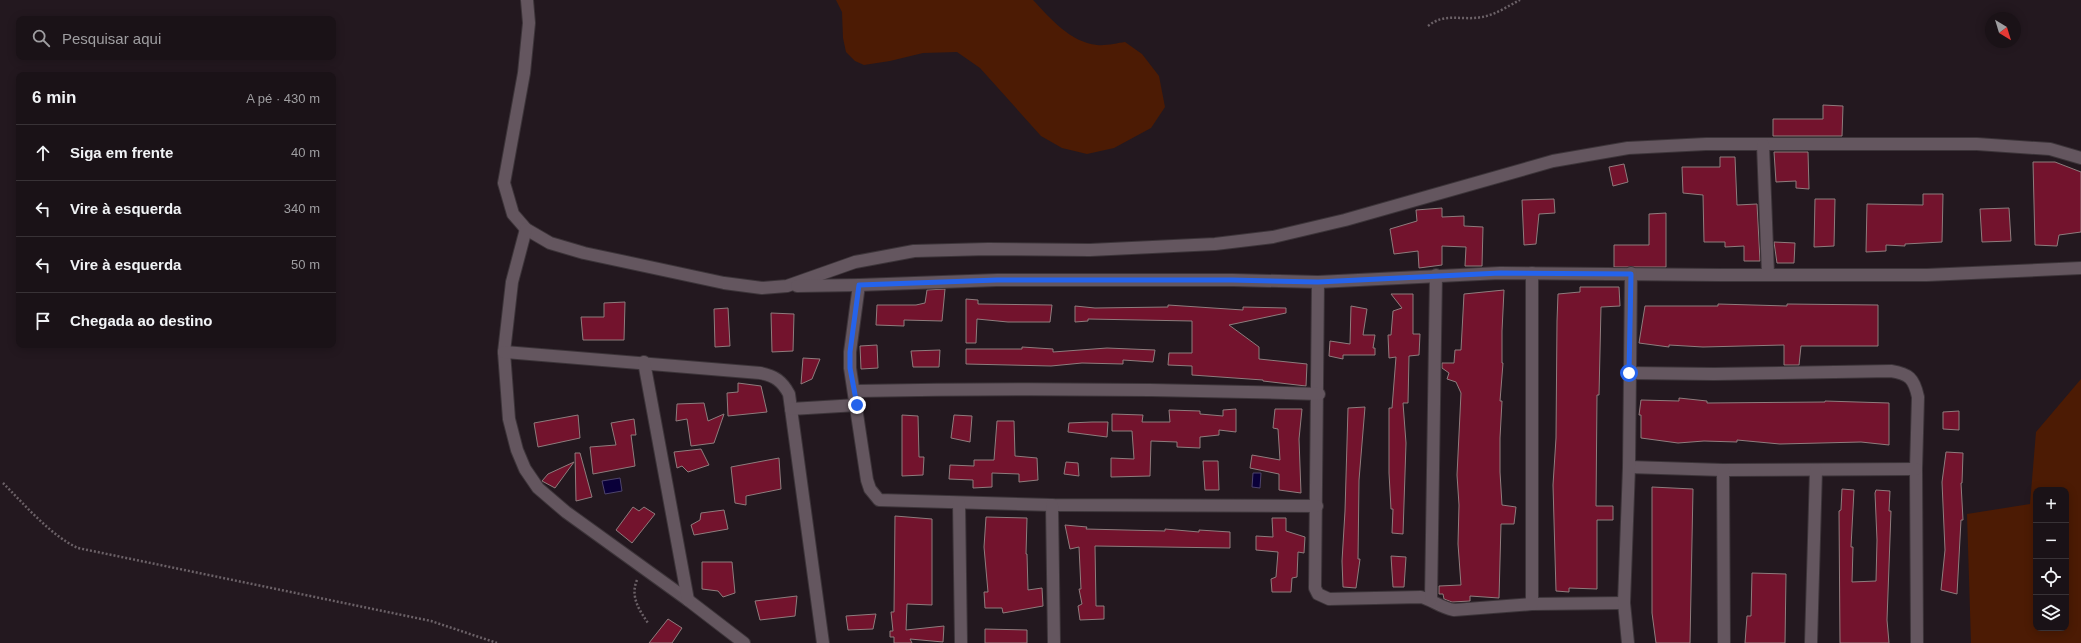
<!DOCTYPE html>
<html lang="pt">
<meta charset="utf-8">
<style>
:root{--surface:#1a1217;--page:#231b20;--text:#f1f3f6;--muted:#9f9ea1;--line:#383236}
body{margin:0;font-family:Helvetica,sans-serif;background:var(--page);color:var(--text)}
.controls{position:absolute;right:12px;bottom:12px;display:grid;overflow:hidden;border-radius:8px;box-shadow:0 2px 10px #0003}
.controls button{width:36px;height:36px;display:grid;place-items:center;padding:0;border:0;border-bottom:1px solid var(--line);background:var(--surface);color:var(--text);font:20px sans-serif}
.compass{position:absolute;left:1985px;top:12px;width:36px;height:36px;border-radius:50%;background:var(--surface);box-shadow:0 2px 10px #0003;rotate:142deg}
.stop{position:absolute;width:12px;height:12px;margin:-9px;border:3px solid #2563eb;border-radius:50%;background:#fff}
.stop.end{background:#2563eb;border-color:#fff;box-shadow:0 1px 4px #0008}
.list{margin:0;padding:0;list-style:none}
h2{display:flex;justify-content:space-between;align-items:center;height:52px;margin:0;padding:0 16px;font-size:17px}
h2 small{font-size:13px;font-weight:400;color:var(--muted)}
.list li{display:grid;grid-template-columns:26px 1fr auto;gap:12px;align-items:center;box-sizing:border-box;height:56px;padding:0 16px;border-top:1px solid var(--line)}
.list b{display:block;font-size:15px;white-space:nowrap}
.list em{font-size:13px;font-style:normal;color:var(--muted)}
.icon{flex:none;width:22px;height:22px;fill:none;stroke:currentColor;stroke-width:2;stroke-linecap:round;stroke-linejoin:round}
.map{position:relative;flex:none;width:2081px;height:643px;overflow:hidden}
.search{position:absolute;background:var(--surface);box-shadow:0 2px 10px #0003;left:16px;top:16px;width:320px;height:44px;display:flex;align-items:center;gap:10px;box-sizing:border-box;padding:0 14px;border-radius:8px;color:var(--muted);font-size:15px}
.panel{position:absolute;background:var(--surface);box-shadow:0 2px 10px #0003;left:16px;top:72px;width:320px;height:276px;border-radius:8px}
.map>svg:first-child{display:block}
</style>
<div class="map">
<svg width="2081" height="643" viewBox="0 0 2081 643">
<rect width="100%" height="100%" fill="#23181f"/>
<g fill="#4c1b04" fill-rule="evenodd">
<path d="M836,0H1033C1051,19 1070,42 1097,45C1106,46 1117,43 1125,42L1142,54L1159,76L1165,107L1151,128L1114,148L1087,154L1062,148L1041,136L980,68L957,52L923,53L890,61L864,65L855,61L846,52L843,38L842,12Z"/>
<path d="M2081,379V643H1971L1967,514L2030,504L2036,432ZM2036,490H2066V628H2036Z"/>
</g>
<g fill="#0a0039" stroke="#4d436c">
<polygon points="1253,473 1261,473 1260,488 1252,487"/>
<polygon points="620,478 622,491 605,494 602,481"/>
</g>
<g fill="#73132d" stroke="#8e7c7d">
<polygon points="1823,105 1843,106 1842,136 1773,136 1773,119 1823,119"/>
<polygon points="1774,152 1808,152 1809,189 1796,188 1796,181 1776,182"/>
<polygon points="1720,157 1735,157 1737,205 1757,204 1760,261 1744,261 1744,246 1725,247 1725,242 1704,242 1703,195 1683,193 1682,167 1720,167"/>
<polygon points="2033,162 2055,162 2081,172 2081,232 2059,235 2057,246 2035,245"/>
<polygon points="1624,164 1628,182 1613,186 1609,167"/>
<polygon points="1923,194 1943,194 1942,242 1905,244 1905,246 1886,245 1886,251 1866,252 1867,204 1923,205"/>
<polygon points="1554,199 1555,213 1539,214 1536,244 1524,245 1522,200"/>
<polygon points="1815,199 1835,199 1834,246 1814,247"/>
<polygon points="1442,208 1442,217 1464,216 1464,226 1483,227 1482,266 1465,266 1466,247 1442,246 1442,265 1419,268 1418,251 1394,254 1390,229 1417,221 1416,210"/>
<polygon points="2009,208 2011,241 1982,242 1980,209"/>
<polygon points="1666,213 1666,267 1614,267 1614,245 1649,245 1649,214"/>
<polygon points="1774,242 1795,243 1794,263 1777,263"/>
<polygon points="1580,287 1619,287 1620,306 1601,307 1599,395 1597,395 1596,506 1613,506 1613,520 1597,520 1597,589 1569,588 1569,592 1556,591 1553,485 1556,438 1557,321 1558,294 1580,292"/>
<polygon points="945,289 942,321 904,320 904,326 876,325 877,305 916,305 925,303 927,290"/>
<polygon points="1504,290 1502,331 1502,363 1503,363 1500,401 1502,401 1500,438 1500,472 1502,505 1516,507 1514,524 1501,524 1499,598 1470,596 1470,601 1452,602 1444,599 1443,594 1439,594 1439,586 1461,585 1458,544 1459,505 1457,475 1461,393 1456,382 1447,379 1449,373 1442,368 1442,363 1454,363 1455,350 1461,350 1464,294"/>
<polygon points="1391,294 1413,294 1413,334 1420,334 1419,355 1409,356 1408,403 1403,403 1406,443 1403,534 1392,533 1393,509 1391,509 1389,473 1389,408 1392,408 1396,357 1389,358 1388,335 1391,335 1393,311 1402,308"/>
<polygon points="966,299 978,300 978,304 1052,305 1050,322 1008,322 977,319 976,343 966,343"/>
<polygon points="625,302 624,340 583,340 581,317 604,317 604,303"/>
<polygon points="1718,304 1787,306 1787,304 1878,305 1878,346 1801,346 1799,365 1784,365 1784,345 1703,347 1669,345 1669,347 1639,343 1645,306 1718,306"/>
<polygon points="1168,305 1243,310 1243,307 1286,308 1286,313 1229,325 1259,347 1259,359 1307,364 1306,386 1263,381 1263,380 1192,375 1192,366 1168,365 1169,353 1192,353 1192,321 1088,319 1088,321 1075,322 1075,306 1095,308 1168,307"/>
<polygon points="1351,306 1367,309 1363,335 1375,335 1373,348 1375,348 1375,355 1343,355 1343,359 1329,356 1330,341 1350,344"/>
<polygon points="728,308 730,346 715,347 714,309"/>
<polygon points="771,313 794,314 793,351 772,352"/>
<polygon points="877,345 878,368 861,369 860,346"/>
<polygon points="1022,347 1053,349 1053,352 1107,348 1155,350 1153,362 1123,360 1123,364 1082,363 1051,366 966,364 966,349 1022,349"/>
<polygon points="940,350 939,367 913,367 911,351"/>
<polygon points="803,358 820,359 812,379 801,384"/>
<polygon points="738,383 761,386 767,412 728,416 727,393 738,392"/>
<polygon points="1679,398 1707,401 1707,403 1825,402 1825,401 1889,403 1889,445 1861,442 1780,444 1737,440 1737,442 1704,441 1678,443 1641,438 1641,415 1639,415 1641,400 1679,401"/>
<polygon points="704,403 708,421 724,414 714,443 691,446 687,419 676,421 677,404"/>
<polygon points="1365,407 1359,480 1358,559 1360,559 1356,588 1343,587 1342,561 1345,511 1348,408"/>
<polygon points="1236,409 1236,432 1219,430 1219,435 1200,437 1200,448 1177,447 1177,442 1151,441 1150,476 1111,477 1111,458 1134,459 1132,431 1112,431 1112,414 1143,415 1142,422 1170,422 1169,410 1200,411 1200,414 1223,416 1223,410"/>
<polygon points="1275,409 1302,409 1299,439 1301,493 1279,490 1279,474 1250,468 1252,455 1280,460 1278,429 1273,428"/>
<polygon points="1959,411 1959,430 1943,429 1943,412"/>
<polygon points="578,415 580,438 538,447 534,423"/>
<polygon points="902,415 918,416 919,457 924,457 923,475 902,476"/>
<polygon points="954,415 972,416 970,442 951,438"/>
<polygon points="634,419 636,435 631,435 635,466 593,474 590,447 616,445 611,423"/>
<polygon points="997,421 1014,421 1015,456 1037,458 1038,480 1019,482 1019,474 992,473 992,487 973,488 973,480 949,479 950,465 974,466 974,460 994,460"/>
<polygon points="1092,422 1108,422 1107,437 1068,432 1069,423"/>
<polygon points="701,449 709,465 688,472 682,466 677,468 674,452"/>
<polygon points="1946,452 1963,453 1962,483 1961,483 1963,520 1961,520 1957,594 1941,590 1945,550 1942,482"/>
<polygon points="575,453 580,453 592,497 576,501"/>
<polygon points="779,458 781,489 746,496 746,505 735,503 731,467"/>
<polygon points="1203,461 1218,461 1219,490 1205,490"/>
<polygon points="574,462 555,488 542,481 548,474"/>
<polygon points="1066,462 1078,463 1079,476 1064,474"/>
<polygon points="1652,487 1693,489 1690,643 1656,643 1652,613"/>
<polygon points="1842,489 1854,490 1851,547 1853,547 1852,582 1876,581 1877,540 1875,493 1876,490 1890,491 1889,511 1891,511 1887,620 1889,643 1840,643 1839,511 1841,510"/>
<polygon points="633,507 639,511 644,507 655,514 632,543 616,530"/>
<polygon points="724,510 728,529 694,535 691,525 700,520 701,513"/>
<polygon points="895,516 932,519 932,605 907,604 906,630 944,626 943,642 910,639 912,643 894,643 894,637 890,637 890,631 893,631 891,612 894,612"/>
<polygon points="986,517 1027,518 1026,554 1027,554 1028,590 1042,588 1043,606 1003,613 1002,608 985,608 984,592 988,592 984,547"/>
<polygon points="1272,518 1286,518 1286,531 1305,537 1304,553 1298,552 1297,577 1292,578 1291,592 1272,592 1271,579 1276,577 1278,552 1256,550 1256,536 1273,537"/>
<polygon points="1065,525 1087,527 1086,529 1165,531 1165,529 1199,532 1199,530 1230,532 1230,548 1095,546 1096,606 1104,606 1104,619 1080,620 1078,606 1082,604 1079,589 1081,589 1079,547 1070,549"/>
<polygon points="1391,556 1406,557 1404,587 1393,587"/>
<polygon points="702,562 732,562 735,593 723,597 718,591 702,589"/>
<polygon points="1752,573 1786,574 1785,643 1745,643 1747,616 1751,616"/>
<polygon points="797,596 795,616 760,620 755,601"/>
<polygon points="876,614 873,629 848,630 846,616"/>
<polygon points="668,619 682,628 672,643 649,643"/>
<polygon points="985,629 1027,630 1027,643 985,643"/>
</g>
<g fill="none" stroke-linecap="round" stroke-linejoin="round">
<defs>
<g id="minor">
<polyline points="527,0 529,23 524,73 504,183 513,214 526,229 550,243 584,253 724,283 762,288 787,286 855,262 914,251 988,249 1090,250 1215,244 1273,237 1345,220 1553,161 1628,148 1706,144 1977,144 2050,149 2081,158"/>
<polyline points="1763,145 1768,274"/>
<polyline points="526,229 512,282 504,352 509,419 517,450 525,469 538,488 566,512 688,600 744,643"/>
<path d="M1318,282L1315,588L1318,594L1329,599L1421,597C1433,600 1439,607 1454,610L1532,604L1624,603"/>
<polyline points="859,285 850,352 850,368 867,480 870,489 879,500 1052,505 1317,506"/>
<polyline points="797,286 859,285 997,280 1233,280 1318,282 1500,273 1721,275 1927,275 2081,268"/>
<path d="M504,352L760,373C775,376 782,381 789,394L823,643"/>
<polyline points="644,362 688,600"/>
<path d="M1629,373L1714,374L1891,371C1909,374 1914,378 1918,397L1916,469L1917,643"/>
<path d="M855,391C1010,388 1164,389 1319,394"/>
<polyline points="791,409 857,405"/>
<polyline points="1629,467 1723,470 1916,469"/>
<polyline points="1723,470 1724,643"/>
<polyline points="959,503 961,643"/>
<polyline points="1052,505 1054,643"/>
<polyline points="1431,600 1436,275"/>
<polyline points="1532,604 1532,273"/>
<polyline points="1628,643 1624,603 1629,467 1631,273"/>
<polyline points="1811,643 1816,470"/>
</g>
</defs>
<use href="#minor" stroke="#3c3439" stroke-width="14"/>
<g stroke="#6b6167" stroke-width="2.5" stroke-dasharray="2 2" stroke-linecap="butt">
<path d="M1428,26C1445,12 1462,21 1482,17C1495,15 1508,6 1520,0"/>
<path d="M3,483C24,504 51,536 78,548L431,621L497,643"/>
<path d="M637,580C630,596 639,610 648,623"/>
</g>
<use href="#minor" stroke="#64565f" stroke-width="12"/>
</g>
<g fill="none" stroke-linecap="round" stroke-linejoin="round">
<polyline stroke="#2563eb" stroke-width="5" points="857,405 850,368 850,352 859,285 997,280 1232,280 1318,282 1500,273 1631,274 1629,373"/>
</g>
</svg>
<div class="controls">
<button>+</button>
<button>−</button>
<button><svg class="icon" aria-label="locate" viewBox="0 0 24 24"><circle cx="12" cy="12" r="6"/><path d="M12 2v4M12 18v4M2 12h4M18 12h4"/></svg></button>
<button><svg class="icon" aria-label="layers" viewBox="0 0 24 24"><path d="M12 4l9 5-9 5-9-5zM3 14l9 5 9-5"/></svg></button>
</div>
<svg class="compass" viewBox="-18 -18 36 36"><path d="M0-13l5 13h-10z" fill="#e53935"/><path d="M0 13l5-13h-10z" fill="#9f9ea1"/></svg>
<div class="stop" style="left:1629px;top:373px"></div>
<div class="stop end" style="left:857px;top:405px"></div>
<div class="search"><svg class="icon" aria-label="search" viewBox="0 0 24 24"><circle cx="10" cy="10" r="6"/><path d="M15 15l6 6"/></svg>Pesquisar aqui</div>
<section class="panel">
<h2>6 min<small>A pé · 430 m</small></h2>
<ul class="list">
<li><svg class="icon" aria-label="ahead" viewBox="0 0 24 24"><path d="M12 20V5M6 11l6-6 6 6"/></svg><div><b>Siga em frente</b></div><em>40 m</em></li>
<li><svg class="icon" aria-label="left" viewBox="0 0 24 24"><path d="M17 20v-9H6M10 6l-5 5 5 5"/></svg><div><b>Vire à esquerda</b></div><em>340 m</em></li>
<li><svg class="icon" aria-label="left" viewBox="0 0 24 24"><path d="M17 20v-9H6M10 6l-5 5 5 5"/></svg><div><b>Vire à esquerda</b></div><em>50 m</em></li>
<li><svg class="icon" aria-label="arrive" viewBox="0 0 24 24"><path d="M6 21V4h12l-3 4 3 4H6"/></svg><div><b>Chegada ao destino</b></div></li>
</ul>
</section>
</div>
